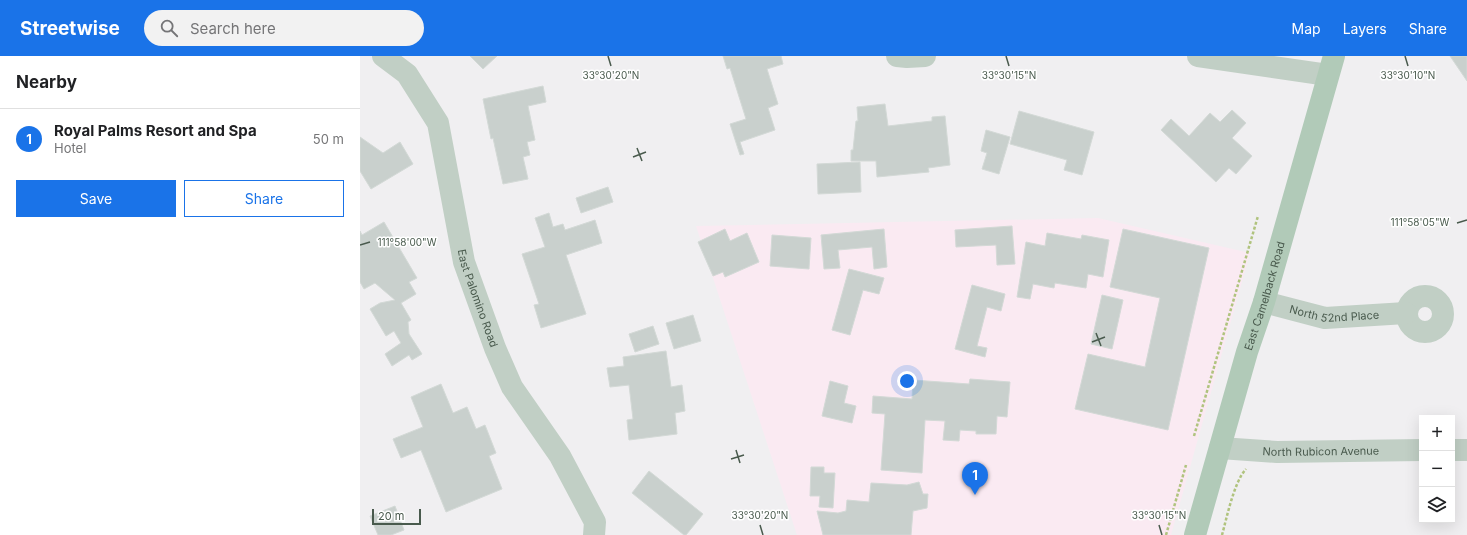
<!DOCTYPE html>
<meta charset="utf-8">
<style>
:root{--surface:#fff;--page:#f2f2f2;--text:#202124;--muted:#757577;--line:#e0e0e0;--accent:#1a73e8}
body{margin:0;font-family:Inter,sans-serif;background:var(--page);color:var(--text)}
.controls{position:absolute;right:12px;bottom:12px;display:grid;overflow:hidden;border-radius:0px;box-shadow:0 4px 16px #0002}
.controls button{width:36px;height:36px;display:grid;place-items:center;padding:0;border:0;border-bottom:1px solid var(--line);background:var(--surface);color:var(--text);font:20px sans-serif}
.scale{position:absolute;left:12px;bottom:10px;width:49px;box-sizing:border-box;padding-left:4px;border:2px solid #495a4d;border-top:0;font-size:11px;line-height:14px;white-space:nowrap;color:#495a4d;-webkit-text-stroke:3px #fff;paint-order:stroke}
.you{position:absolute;left:547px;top:325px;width:14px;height:14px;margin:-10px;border:3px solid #fff;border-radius:50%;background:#1a73e8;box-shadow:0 0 0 6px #1a73e833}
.badge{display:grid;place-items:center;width:26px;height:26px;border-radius:50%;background:var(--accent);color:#fff;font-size:13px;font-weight:700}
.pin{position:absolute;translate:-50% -33px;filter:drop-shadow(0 1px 2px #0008)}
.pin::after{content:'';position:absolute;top:21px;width:14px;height:12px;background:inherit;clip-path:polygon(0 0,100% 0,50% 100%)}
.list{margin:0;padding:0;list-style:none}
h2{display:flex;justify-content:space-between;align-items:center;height:52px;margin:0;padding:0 16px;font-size:17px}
h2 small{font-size:13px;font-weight:400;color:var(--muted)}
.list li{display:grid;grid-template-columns:26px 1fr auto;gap:12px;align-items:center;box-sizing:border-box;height:60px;padding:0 16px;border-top:1px solid var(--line)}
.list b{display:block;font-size:15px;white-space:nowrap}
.list p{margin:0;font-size:13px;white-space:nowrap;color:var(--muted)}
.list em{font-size:13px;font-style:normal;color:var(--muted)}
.actions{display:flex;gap:8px;padding:12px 16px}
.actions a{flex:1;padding:9px 0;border:1px solid var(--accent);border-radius:0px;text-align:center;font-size:14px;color:var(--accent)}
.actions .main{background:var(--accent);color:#fff}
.icon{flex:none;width:22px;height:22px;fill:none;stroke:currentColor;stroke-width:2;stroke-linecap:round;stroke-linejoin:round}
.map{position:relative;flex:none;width:1107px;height:479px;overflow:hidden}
header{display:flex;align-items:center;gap:24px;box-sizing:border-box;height:56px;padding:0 20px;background:var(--accent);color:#fff}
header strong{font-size:19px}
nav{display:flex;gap:22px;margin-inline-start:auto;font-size:14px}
.search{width:280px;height:36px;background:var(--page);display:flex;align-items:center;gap:10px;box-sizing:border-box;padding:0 14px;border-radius:22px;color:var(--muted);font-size:15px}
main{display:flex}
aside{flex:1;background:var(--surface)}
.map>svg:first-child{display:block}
</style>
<header>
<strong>Streetwise</strong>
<div class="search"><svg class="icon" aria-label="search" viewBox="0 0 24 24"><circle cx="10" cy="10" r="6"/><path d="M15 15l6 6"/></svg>Search here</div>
<nav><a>Map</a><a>Layers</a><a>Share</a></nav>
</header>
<main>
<aside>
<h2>Nearby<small></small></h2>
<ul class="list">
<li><span class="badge">1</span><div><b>Royal Palms Resort and Spa</b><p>Hotel</p></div><em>50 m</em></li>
</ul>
<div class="actions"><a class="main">Save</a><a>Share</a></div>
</aside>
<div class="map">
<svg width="1107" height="479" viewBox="0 0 1107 479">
<rect width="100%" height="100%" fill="#f0eff1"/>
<polygon fill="#faeaf2" points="738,162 890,197 811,479 437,479 336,170"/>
<g fill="#c9d0cd" stroke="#d3d9d6">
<polygon points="110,0 137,0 123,13"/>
<polygon points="363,0 421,0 423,8 407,13 418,48 408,52 415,74 380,86 384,98 380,99 370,68 386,63 370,12 367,13"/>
<polygon points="1090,0 1107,0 1107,25"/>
<polygon points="183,30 186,46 168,50 175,84 167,86 170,99 163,101 168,123 143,128 133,82 131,83 123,43"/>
<polygon points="525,48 528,70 572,65 572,61 585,60 590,109 568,112 569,116 517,121 516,105 491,105 491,94 493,94 496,65 498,65 497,51"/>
<polygon points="872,54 886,67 872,82 892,100 876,118 869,112 856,126 801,74 811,63 829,80 850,57 860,66"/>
<polygon points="659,55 734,76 722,119 704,114 707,104 650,88"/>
<polygon points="626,74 650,81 639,118 622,113 627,97 621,95"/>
<polygon points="0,81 23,97 40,86 53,108 11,133 0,115"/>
<polygon points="500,106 501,136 458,138 457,108"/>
<polygon points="248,131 253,146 221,157 216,142"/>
<polygon points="189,157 193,171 203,168 205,174 235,164 242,187 206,199 226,258 181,272 174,249 179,248 162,198 185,191 175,162"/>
<polygon points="24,166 57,222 49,226 56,238 41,247 51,264 48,266 49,278 62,298 52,304 49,299 32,310 25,298 41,287 34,275 26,280 10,253 20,247 35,244 15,227 4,233 0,226 0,175 2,179"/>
<polygon points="652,170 655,208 637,209 636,189 596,191 595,174"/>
<polygon points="365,173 370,185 387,177 399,206 365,221 363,216 353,220 338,186"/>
<polygon points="524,173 527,211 514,213 512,191 478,194 480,212 464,213 461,179"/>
<polygon points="763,173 849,192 808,374 715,353 728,298 785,311 800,242 750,231"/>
<polygon points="687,177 721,183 722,179 749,184 743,221 728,218 726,232 695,227 694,232 673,228 670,243 657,241 666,186 685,190"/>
<polygon points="412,179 451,182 449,213 410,210"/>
<polygon points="489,213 524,222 519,238 503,234 490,279 472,274"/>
<polygon points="612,229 645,238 641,255 627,251 617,290 627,292 625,301 595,293"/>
<polygon points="742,239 763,244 752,293 731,288"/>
<polygon points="333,259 341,285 314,293 306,267"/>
<polygon points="293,270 299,288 275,296 269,278"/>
<polygon points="306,295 311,331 322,329 325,355 315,357 317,378 269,384 267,364 273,363 269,329 250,331 247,312 264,310 263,301"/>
<polygon points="610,323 650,326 647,361 637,360 636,378 616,378 616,375 600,374 599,385 583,384 585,365 565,364 562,417 521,414 525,358 512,357 513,340 552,343 553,324 609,328"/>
<polygon points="470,325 488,330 484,347 496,350 492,367 462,360"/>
<polygon points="81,328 93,357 107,351 116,373 125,369 136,397 129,400 142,433 86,456 61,394 41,402 33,383 63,371 51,341"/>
<polygon points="451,411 464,411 464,417 475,417 473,452 459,451 460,440 450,440"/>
<polygon points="289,415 343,458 326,479 324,479 272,437"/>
<polygon points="559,426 563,438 568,438 567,452 553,455 551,479 463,479 457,455 478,457 486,455 487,444 509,446 511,427 547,429"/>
<polygon points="35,450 44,474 31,479 18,479 10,460"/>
</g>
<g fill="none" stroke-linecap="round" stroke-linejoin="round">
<g stroke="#b0c37e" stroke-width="2.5" stroke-dasharray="3 2" stroke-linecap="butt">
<polyline points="834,380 898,160"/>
<polyline points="806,479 826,409"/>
<path d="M862,479C867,461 874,426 886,413"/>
</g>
<g stroke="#c1cfc5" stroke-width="22">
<path id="s1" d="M23,0L47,18L78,67L104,206L135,292L152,331L200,400L235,466L234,479"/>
<polyline points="537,0 547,1 565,0"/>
<polyline points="838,0 968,19"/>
<circle cx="1065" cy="258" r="18"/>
<path id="s2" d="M904,246L965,262L1046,257"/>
<path id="s3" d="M860,392L917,396L1062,394"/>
<polyline points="1092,394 1107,394"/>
</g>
<path stroke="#b1cab8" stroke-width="22" id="s4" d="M835,479L887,296L904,246L974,0"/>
</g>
<path fill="none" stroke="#495a4d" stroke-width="1.5" d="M248,0L251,10M646,0L649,10M1045,0L1048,10M277,92L282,105M273,101L286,96M1097,167L1107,164M0,189L10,186M736,277L741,290M732,286L745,281M376,394L380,407M371,403L384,399M400,469L403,479M799,469L802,479"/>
<g text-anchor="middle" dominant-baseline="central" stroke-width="3" stroke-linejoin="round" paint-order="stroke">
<g font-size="11" fill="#495a4d" stroke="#fff">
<text stroke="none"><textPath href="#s4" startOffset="249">East Camelback Road</textPath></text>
<text stroke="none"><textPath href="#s1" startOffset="268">East Palomino Road</textPath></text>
<text stroke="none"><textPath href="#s2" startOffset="72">North 52nd Place</textPath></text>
<text stroke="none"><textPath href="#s3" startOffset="101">North Rubicon Avenue</textPath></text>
</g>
</g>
<g font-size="10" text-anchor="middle" fill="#495a4d" stroke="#fff" stroke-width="3" stroke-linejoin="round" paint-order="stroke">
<text x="251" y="23">33°30'20"N</text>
<text x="649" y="23">33°30'15"N</text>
<text x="1048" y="23">33°30'10"N</text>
<text x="1060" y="170">111°58'05"W</text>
<text x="47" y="190">111°58'00"W</text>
<text x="400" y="463">33°30'20"N</text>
<text x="799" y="463">33°30'15"N</text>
</g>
</svg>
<div class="controls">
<button>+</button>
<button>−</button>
<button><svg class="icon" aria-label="layers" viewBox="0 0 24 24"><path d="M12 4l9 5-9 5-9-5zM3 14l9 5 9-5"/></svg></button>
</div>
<div class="scale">20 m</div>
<div class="you"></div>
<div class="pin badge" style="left:615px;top:439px">1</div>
</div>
</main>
